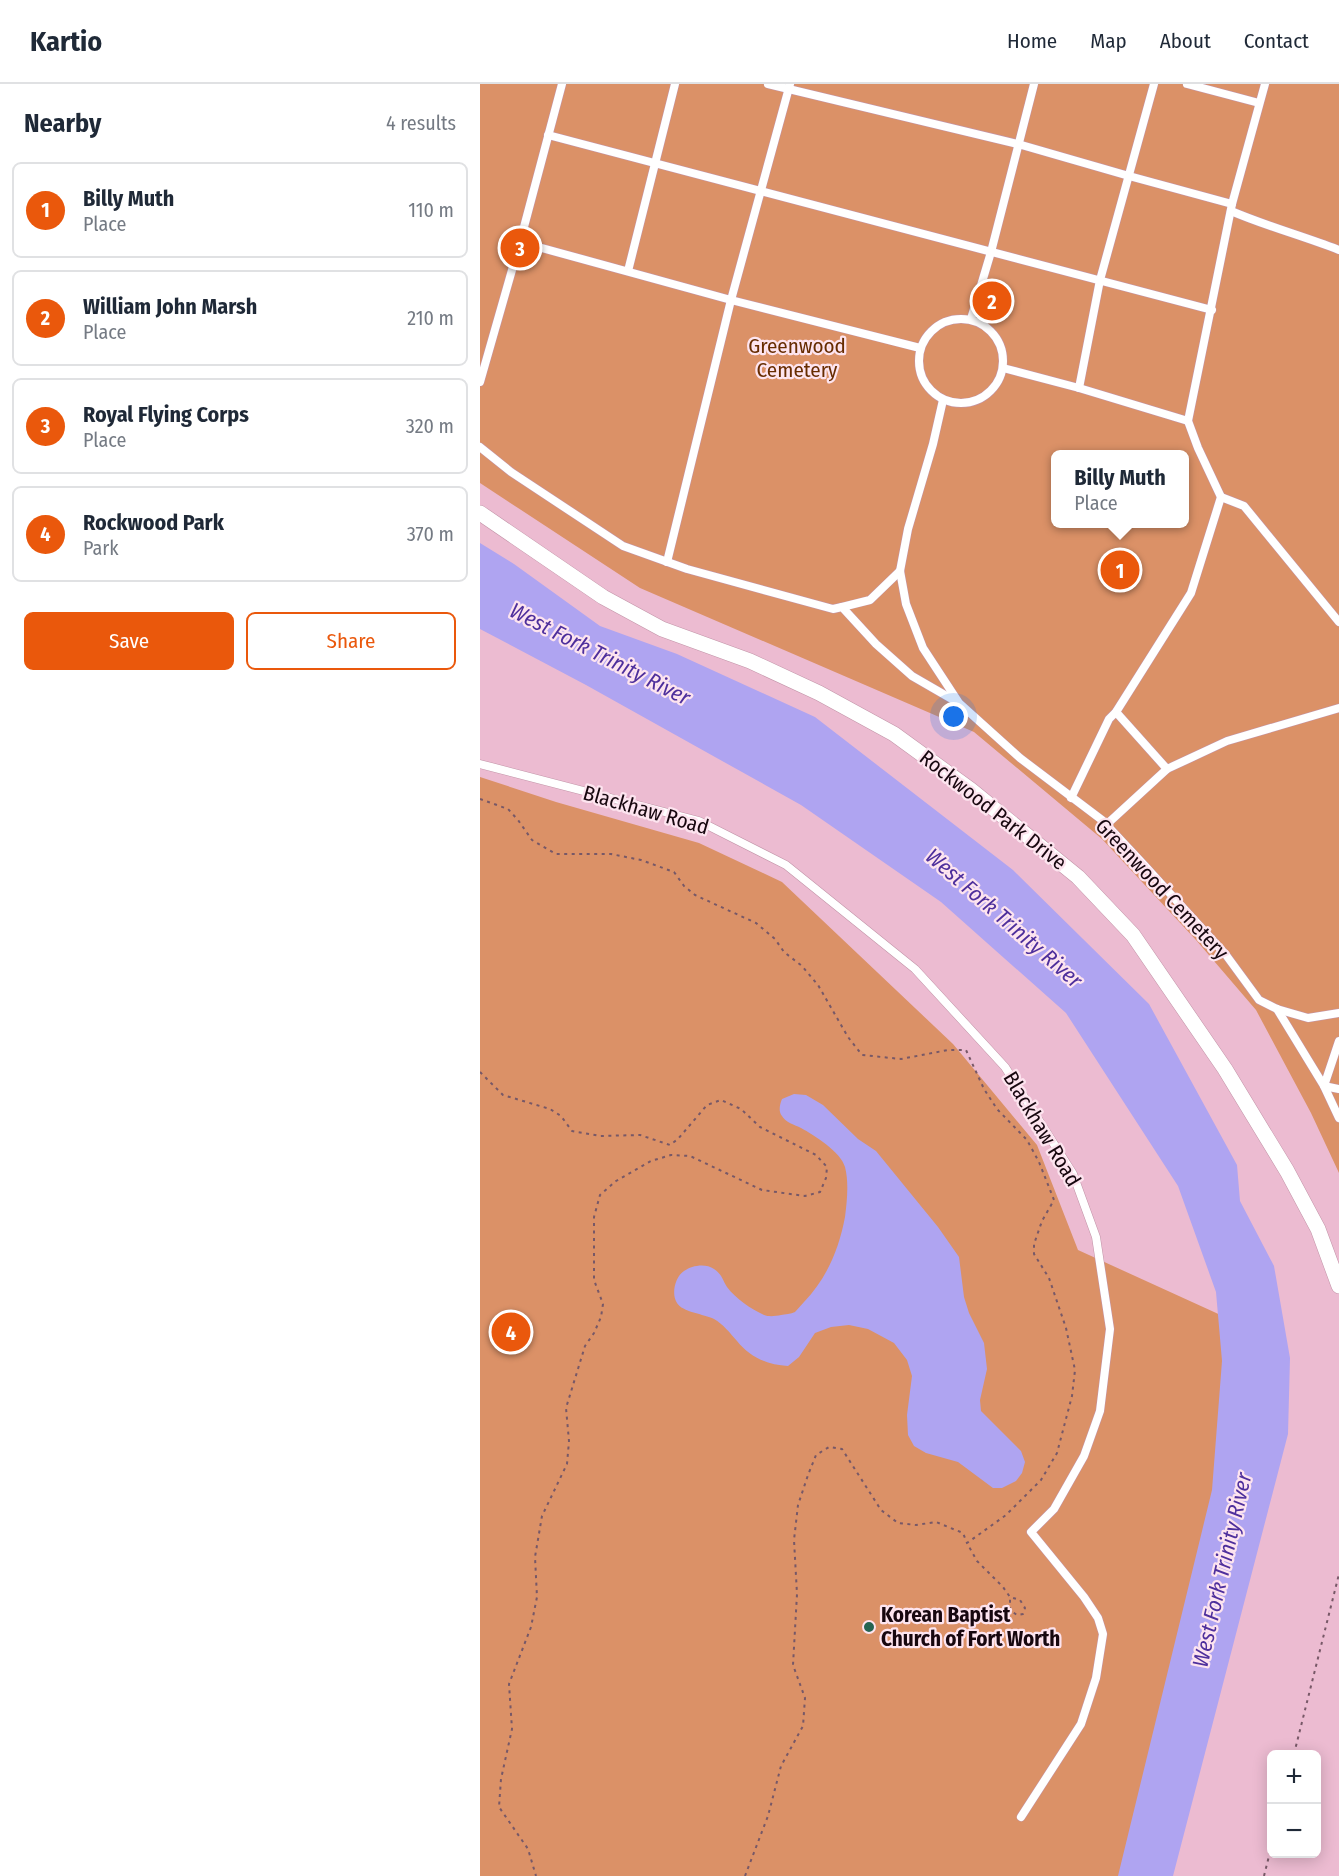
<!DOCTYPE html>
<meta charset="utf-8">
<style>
:root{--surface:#fff;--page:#f6f6f7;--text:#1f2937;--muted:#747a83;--line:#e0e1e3;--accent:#ea580c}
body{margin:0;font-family:"Fira Sans Condensed",sans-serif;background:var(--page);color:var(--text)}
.controls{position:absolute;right:18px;bottom:18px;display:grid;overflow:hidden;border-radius:9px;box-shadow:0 3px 15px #0003}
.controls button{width:54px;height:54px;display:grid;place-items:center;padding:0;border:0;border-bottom:2px solid var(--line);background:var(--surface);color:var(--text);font:30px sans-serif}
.you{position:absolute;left:474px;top:633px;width:21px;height:21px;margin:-15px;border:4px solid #fff;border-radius:50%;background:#1a73e8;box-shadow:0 0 0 9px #1a73e833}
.badge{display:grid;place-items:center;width:39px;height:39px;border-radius:50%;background:var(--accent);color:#fff;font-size:20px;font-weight:700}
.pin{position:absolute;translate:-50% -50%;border:3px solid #fff;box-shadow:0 2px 6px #0006}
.popup{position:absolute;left:571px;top:366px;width:138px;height:78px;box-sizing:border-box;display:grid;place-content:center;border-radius:9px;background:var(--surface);filter:drop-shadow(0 2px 4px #0005);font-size:20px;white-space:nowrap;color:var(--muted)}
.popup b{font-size:22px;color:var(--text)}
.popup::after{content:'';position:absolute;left:50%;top:100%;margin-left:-12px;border:12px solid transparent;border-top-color:var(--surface)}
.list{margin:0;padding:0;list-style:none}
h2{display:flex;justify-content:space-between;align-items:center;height:78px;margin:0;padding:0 24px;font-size:26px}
h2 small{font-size:20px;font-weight:400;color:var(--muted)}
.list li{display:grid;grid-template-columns:39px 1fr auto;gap:18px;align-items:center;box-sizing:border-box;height:96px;margin:0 12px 12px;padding:0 12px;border:2px solid var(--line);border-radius:9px}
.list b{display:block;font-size:22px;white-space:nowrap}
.list p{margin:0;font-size:20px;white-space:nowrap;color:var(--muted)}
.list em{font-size:20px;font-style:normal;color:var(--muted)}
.actions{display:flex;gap:12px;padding:18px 24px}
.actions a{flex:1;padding:14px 0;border:2px solid var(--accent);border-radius:9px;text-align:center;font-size:21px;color:var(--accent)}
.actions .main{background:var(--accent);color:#fff}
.map{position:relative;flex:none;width:859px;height:1792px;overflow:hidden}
header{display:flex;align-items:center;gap:36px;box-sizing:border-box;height:84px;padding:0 30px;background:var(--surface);border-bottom:2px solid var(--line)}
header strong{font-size:28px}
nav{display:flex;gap:33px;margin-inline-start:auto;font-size:21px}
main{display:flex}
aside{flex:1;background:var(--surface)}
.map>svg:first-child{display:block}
</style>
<header>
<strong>Kartio</strong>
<nav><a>Home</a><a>Map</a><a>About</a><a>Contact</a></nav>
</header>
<main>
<aside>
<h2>Nearby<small>4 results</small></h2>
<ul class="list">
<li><span class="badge">1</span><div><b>Billy Muth</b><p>Place</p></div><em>110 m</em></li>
<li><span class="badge">2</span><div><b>William John Marsh</b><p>Place</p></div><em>210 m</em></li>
<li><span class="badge">3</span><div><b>Royal Flying Corps</b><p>Place</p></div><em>320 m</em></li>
<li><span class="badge">4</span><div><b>Rockwood Park</b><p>Park</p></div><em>370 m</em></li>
</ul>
<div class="actions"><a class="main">Save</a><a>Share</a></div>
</aside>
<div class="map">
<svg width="859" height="1792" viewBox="0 0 859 1792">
<rect width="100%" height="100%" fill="#ecbbd1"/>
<g fill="#db9167" fill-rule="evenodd">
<path d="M0,0H859V1089L831,1029L776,926L716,856L622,755L494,648L160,504L0,399ZM576,370H704V440H576Z"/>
<polygon points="0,693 76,718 219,759 302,798 473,960 557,1061 598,1166 745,1233 754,1339 642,1792 0,1792"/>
</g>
<g fill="#afa4f1">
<polygon points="0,459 34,480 120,542 197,570 335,633 533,786 669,920 757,1081 760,1117 794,1182 810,1274 808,1350 693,1792 638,1792 732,1406 742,1277 736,1208 698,1102 586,929 461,818 321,721 106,601 0,545"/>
<path d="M314,1010L326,1011L343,1021L378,1055L396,1067L458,1143L479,1173L484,1213L489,1229L504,1259L507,1285L500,1316L501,1327L541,1367L545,1378L542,1389L536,1397L522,1404H513L478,1378L446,1369L434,1362L428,1351L427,1331L432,1292L427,1276L414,1259L388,1245L369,1241L351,1243L335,1249L319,1273L308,1282C287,1281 270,1273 257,1257C250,1249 243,1240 234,1235C224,1230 202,1228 197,1219C191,1210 195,1193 204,1187C212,1181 226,1179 234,1185C242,1190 243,1197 247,1203C256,1215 271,1225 284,1231C289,1233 296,1232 301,1231C305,1230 311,1230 315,1228C318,1225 321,1221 324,1218C347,1194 359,1165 365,1133C367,1117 369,1098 365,1083C361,1068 334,1051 321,1044C315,1041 305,1038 302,1032C298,1027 300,1020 302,1015Z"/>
</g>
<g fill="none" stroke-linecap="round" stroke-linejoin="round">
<defs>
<g id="service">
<polyline points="288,0 538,60 649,92 752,120"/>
<polyline points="707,0 779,19"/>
<polyline points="68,51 732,226"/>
<path d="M751,127C786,142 823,152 859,166"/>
<polyline points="40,158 251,216 440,264"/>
<polyline points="148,187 195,0"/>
<circle cx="481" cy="277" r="42"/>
<polyline points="491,235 511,168 554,0"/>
<polyline points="523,284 599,304 708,337"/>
<polyline points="0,298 40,158 82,0"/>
<polyline points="599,304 620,196 674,0"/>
<polyline points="463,316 453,360 428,445 420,487 426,520 443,564 479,619 540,674 622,736 665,782 746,871 779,916 797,925 828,934 859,929"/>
<polyline points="0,363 31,388 143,462 207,485 353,525 362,523 396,560 432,592 477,618"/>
<polyline points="741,413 764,422 859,538"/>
<polyline points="187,478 251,216 310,0"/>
<polyline points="362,523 390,516 420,487"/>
<polyline points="636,628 687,685"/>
<polyline points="0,680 219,737 306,781 435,885 525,983 593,1090 616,1153 630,1245 620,1327 604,1372 574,1425 551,1448 604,1513 618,1534 623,1550 616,1594 601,1640 541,1733"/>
<polyline points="591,714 629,635 636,628 711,509 741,413 718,364 708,337 752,120 785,0"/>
<polyline points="626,741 687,685 747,657 859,624"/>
<polyline points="797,925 844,1002 859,1005"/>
<polyline points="859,957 844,1002 859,1034"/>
</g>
<polyline id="minor" points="0,429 123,513 182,545 270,577 339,609 414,650 491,706 598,793 653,851 745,985 807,1087 838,1145 859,1202"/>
</defs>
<use href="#service" stroke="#c294a8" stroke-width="9"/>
<use href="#minor" stroke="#c294a8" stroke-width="16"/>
<g stroke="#775867" stroke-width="2" stroke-dasharray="3 4.5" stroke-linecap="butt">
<polyline points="0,715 28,725 38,736 52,756 76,770 131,770 161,776 194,788 204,802 215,811 276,839 295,855 304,868 322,882 338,901 368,953 382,971 421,975 468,966 486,966 504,1005 517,1025 547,1056 559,1078 574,1116 562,1137 554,1160 554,1170 569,1194 586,1244 595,1286 592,1312 577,1369 561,1396 526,1431 487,1459 497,1477 523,1503 530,1513 540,1516 545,1524 543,1530 537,1531 530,1526 530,1513"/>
<polyline points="0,988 23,1011 70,1025 81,1032 92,1047 120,1052 160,1051 190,1061 198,1055 227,1021 241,1016 261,1025 280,1043 336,1071 347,1083 346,1094 340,1108 325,1112 282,1106 210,1072 191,1071 171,1077 136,1097 120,1111 114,1133 114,1196 123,1220 121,1233 114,1249 105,1262 86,1324 89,1357 87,1380 62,1432 55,1473 57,1513 51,1543 29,1600 32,1645 21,1695 19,1723 48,1765 56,1792"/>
<polyline points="814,1670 859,1490"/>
<polyline points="265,1792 288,1732 301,1682 323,1642 325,1614 313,1581 317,1510 314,1456 318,1421 328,1391 336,1371 349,1363 362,1365 401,1426 418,1439 436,1441 456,1438 483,1449 487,1459"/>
<polyline points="784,1792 792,1760"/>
</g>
<use href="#service" stroke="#fff" stroke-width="8"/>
<use href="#minor" stroke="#fff" stroke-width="15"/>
</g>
<circle fill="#256451" stroke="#fde4ef" stroke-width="2" cx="389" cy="1543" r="6"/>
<g text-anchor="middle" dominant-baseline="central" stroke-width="4.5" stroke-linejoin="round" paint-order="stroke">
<g font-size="21" fill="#672c00" stroke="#fde4ef">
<text x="317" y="262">Greenwood<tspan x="317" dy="24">Cemetery</tspan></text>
</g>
<g font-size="21" fill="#17070f" stroke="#fde4ef">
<text transform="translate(166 726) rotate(16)">Blackhaw Road</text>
<text transform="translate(513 726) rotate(38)">Rockwood Park Drive</text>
<text transform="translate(682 805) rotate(47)">Greenwood Cemetery</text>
<text transform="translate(562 1045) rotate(59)">Blackhaw Road</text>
</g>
<g font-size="21" font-weight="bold" fill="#17070f" stroke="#fde4ef" text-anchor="start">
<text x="401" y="1531">Korean Baptist<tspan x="401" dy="24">Church of Fort Worth</tspan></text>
</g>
<g font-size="22" font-style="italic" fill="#4e2f9c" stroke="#fde4ef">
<text transform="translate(120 570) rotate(27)">West Fork Trinity River</text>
<text transform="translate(524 834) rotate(41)">West Fork Trinity River</text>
<text transform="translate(742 1486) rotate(-77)">West Fork Trinity River</text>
</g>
</g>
</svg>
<div class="controls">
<button>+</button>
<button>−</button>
</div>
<div class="you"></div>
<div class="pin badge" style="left:640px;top:486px">1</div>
<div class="popup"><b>Billy Muth</b>Place</div>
<div class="pin badge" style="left:512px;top:217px">2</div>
<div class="pin badge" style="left:40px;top:164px">3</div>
<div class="pin badge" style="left:31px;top:1248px">4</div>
</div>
</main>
